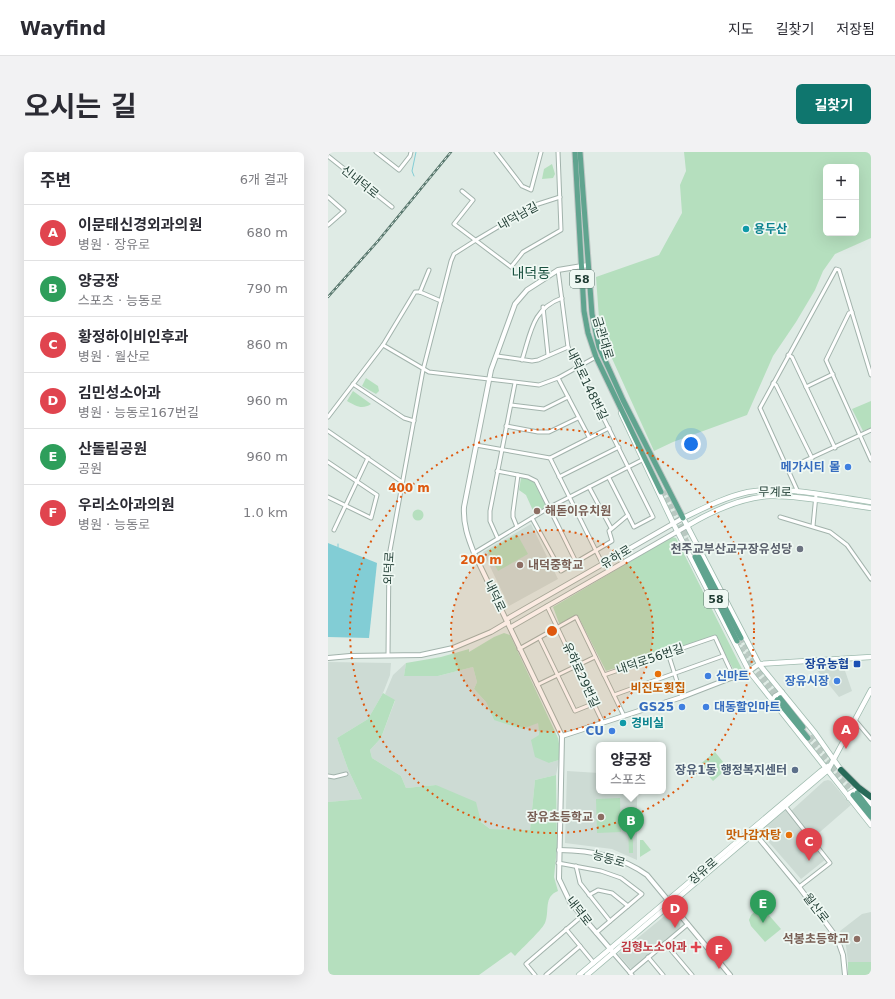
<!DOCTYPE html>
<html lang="ko">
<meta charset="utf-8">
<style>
:root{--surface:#fff;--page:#f2f2f3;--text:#2b2b33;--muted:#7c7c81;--line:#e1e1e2;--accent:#0f766e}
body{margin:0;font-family:"DejaVu Sans","Noto Sans KR",sans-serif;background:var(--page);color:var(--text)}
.controls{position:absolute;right:12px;top:12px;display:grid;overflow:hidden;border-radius:6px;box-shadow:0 4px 16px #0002}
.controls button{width:36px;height:36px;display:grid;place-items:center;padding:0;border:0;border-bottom:1px solid var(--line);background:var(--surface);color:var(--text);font:20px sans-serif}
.you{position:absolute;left:363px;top:292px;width:14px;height:14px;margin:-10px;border:3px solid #fff;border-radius:50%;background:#1a73e8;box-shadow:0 0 0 6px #1a73e833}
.badge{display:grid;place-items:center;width:26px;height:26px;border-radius:50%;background:var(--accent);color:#fff;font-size:13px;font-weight:700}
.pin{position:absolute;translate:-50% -33px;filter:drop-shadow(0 1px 2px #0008)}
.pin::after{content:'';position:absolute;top:21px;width:14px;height:12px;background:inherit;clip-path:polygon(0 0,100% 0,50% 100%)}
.popup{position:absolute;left:268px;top:590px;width:70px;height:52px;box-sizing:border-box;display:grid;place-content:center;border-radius:6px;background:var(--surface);filter:drop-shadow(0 1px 3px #0005);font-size:13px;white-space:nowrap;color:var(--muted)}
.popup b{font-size:15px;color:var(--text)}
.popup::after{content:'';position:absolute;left:50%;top:100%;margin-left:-8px;border:8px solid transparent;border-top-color:var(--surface)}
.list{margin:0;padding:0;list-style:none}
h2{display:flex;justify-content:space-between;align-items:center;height:52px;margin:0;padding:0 16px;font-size:17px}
h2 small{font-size:13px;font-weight:400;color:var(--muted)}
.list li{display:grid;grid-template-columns:26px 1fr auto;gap:12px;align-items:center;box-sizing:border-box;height:56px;padding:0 16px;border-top:1px solid var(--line)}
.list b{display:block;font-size:15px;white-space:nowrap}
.list p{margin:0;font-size:13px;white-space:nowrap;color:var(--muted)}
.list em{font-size:13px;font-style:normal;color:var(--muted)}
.map{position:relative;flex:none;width:543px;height:823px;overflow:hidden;border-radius:6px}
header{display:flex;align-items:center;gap:24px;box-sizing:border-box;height:56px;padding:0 20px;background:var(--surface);border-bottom:1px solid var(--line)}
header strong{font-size:19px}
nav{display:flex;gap:22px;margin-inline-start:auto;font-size:14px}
.intro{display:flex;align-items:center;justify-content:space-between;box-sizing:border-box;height:96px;padding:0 24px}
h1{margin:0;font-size:28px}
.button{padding:10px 18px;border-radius:6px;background:var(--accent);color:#fff;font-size:14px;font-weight:700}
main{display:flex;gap:24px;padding:0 24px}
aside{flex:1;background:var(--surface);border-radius:6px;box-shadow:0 4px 16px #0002}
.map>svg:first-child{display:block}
</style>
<header>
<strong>Wayfind</strong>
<nav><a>지도</a><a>길찾기</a><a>저장됨</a></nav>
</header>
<div class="intro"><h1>오시는 길</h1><a class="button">길찾기</a></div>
<main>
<aside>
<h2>주변<small>6개 결과</small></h2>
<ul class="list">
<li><span class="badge" style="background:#e0444e">A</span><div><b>이문태신경외과의원</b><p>병원 · 장유로</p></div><em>680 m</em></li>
<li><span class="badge" style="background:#2e9e5b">B</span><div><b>양궁장</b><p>스포츠 · 능동로</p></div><em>790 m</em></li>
<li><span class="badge" style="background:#e0444e">C</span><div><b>황정하이비인후과</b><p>병원 · 월산로</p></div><em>860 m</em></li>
<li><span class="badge" style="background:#e0444e">D</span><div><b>김민성소아과</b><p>병원 · 능동로167번길</p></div><em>960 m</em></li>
<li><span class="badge" style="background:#2e9e5b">E</span><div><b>산돌림공원</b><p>공원</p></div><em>960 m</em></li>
<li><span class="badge" style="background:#e0444e">F</span><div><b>우리소아과의원</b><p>병원 · 능동로</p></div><em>1.0 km</em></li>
</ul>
</aside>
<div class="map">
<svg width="543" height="823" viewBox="0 0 543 823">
<rect width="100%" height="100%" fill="#dfebe5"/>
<g fill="#cddbd4">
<polygon points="203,372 230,427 181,454 155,400"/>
<polygon points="0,510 63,511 62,523 55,541 40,567 9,586 20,617 34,647 0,650"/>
<polygon points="78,511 76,524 110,524 145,515 149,530 146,537 158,550 166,568 210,571 211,583 221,611 231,608 228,623 207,628 202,678 162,677 108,633 78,636 73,624 44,606 42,598 53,586 67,549 57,542 65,523"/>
<polygon points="515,513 524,539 511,545 489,518 491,515"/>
<polygon points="239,619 271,621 271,639 309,639 309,708 284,697 237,691"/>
<polygon points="500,628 503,629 523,653 485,686 463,659 496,629"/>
<polygon points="458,657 498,707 473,727 433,681 434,676"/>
<polygon points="543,760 543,810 520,810 518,794 512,779 534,762"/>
<polygon points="339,762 344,762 352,772 352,776 305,817 302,816 290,802"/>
</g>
<g fill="#b5dfbe" fill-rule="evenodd">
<path d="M356,0H543V86L507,102L495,119L487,138L468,170L445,204L419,263L345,290L326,299L272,180L268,125L331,103L354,61L352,33L358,19ZM498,15H528V81H498Z"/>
<polygon points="224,12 227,22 225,26 214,27 216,17"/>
<polygon points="38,226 50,234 51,239 48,242 34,234"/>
<path d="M25,239L43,252C34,258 28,254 19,249Z"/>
<polygon points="543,249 543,276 535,279 524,257"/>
<polygon points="196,325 208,331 220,354 206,361 198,343 191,338 193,326"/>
<circle cx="90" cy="363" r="5.5"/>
<polygon points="189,382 200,402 170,419 159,399"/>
<polygon points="344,385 348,386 415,519 408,522 387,484 278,519 250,464 233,472 231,471 225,455"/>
<polygon points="176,481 182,483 230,586 232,597 231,608 221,611 207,605 203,588 211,583 210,571 194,577 166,568 158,550 146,537 149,530 145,515 110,524 76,524 78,511 113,505 141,497 141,500 166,485"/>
<path d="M55,541L67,548L53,586L42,598L44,606L73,624L78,636L108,633L148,650L153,670L162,677L202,678L207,628L228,623L229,696L226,725L230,739C215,745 222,759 217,771C213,779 194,796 187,804L183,800L151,823H0V650L34,647L20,617L9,586L40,567Z"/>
<polygon points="387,600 400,616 385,629 371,613"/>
<polygon points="292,646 293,680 269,681 268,647"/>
<polygon points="300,676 305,676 305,701 301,701"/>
<polygon points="312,688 315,688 323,698 312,705"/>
<polygon points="433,754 453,777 437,790 423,774 421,768 423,763"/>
<rect x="520" y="810" width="23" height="13"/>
</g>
<polygon fill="#82cdd5" points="0,391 49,411 41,486 0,485"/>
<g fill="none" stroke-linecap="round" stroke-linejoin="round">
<g stroke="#82cdd5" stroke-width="1">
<polyline points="86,24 84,19 88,0"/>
<polyline points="10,395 10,392"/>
</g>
<g stroke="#b9c8c1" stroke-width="5" stroke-dasharray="5 2.5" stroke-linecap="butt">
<polyline points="337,338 361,385"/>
<polyline points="333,340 367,405"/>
<polyline points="413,486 430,517 452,545"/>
<polyline points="409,489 424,516 449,547"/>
<polyline points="482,584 529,641"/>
<polyline points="480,586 525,643"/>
</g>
<defs>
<g id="minor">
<polyline points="48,0 71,18 82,4 83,0"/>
<polyline points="168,0 194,34 203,38 213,0"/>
<polyline points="0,4 64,55"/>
<polyline points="134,39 145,48 126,72 183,115 195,100 233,78 230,0"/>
<polyline points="0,45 16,59 0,73"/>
<polyline points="230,118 240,195 325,365 306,375 281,326"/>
<polyline points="92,140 101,118"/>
<polyline points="92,140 113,149"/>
<polyline points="215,155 220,203"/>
<polyline points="524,160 521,161 498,208 543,308"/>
<polyline points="55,193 101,220 211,233 230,226 268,205"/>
<polyline points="460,203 464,205 507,296"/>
<polyline points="169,204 204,209 210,208 240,195"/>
<path d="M194,208C203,180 204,157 234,146"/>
<polyline points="230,226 261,285"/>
<polyline points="445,231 448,233 484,306"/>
<polyline points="25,232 76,266 86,269"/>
<polyline points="478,235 505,222"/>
<polyline points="183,253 216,257 240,245"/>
<polyline points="0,265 55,193 87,140 92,140"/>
<polyline points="178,274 210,280 221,280 250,266"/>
<polyline points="0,279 74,330"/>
<polyline points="148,293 222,306 281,276"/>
<polyline points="222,306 275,413"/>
<polyline points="0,310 49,343 43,366 0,345"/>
<polyline points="459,317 543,278"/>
<polyline points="169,319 200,325 208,329 248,410"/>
<polyline points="231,325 291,295"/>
<polyline points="261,335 283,376"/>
<polyline points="470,340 432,256 508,117 511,118 543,223"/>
<polyline points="452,365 502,380 519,393 543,427"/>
<polyline points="204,366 233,419 284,389 281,379 300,363"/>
<polyline points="485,374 488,343"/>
<polyline points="189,375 185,365 185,360 190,323"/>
<polyline points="6,378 40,306"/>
<polyline points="170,387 162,369 162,359 187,231"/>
<polyline points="146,401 222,355 314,308"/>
<polyline points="219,454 275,571"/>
<polyline points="212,487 247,559 267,551"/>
<polyline points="191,497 248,465 296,564"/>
<polyline points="340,501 354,545"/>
<polyline points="60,503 61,404 95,218 123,109 126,102 148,88 207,53 232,45"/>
<polyline points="276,523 387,485 406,526"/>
<polyline points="209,533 267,505"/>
<polyline points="286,543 395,504"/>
<polyline points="527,568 543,587"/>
<polyline points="0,624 6,625 18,622"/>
<polyline points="458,655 502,711 471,735"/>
<polyline points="230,711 273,719 293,726 314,742 268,781"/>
<polyline points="248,714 252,731 282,769"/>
<polyline points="261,743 270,738 284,741 300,754"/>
<polyline points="238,777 266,811"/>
<polyline points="337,791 364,823"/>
<polyline points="285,801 304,823"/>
<polyline points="320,805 335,823"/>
<polyline points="302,821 360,772"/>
<polyline points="207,823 198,812 254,764"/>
<polyline points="218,823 252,794"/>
</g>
<g id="tertiary">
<path d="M260,113L230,118L199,138L187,152L163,218L136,355C135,372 140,386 146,401L234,584L231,727L242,750L284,799"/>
<polyline points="179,467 355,366"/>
<polyline points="183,475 359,374"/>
<polyline points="0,506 22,504 93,503 125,496 163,480 180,470"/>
<polyline points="444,549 447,544 454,540"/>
<polyline points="234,584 354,545 421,519"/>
<polyline points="424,678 471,735 509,786 515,803 517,823"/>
<path d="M231,698C262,698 294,705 319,723L402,823"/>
</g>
<g id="secondary">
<polyline points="293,261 345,371 421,519 543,673"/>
<path d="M359,374C384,359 413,346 442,344C473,343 512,352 543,356"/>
<polyline points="421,519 431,512 543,505"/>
<path d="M513,618L487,581L431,512L355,366C376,356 397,345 420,340C457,333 506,345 543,350"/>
<polyline points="521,646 522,641 531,636 543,652"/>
<polyline points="251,823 493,619 500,614"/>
<polyline points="259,823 500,618 543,538"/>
</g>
<g id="primary">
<polyline points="247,0 256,159 260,181 268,205 333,340"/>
<polyline points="252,0 264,162 271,195 295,248 355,366"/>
<polyline points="367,405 409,489"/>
<polyline points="371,405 413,486"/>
<polyline points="452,546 475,575"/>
<polyline points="449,548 480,586"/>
<polyline points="529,641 543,659"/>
<polyline points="525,643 543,665"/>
</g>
<polyline id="motorway" points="513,618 531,636 543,645"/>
</defs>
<use href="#minor" stroke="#a2b3ac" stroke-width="5"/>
<use href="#tertiary" stroke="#a2b3ac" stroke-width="6"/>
<use href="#secondary" stroke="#9fbbaf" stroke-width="6"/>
<use href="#primary" stroke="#c0c8c6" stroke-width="7"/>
<use href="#motorway" stroke="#c0c8c6" stroke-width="8"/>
<use href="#minor" stroke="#fff" stroke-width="3"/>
<use href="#tertiary" stroke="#fff" stroke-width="4"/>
<use href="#secondary" stroke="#fff" stroke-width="4.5"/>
<use href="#primary" stroke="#60a48f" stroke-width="5"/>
<use href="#motorway" stroke="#286b59" stroke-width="6"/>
<defs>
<polyline id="rail" points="0,145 50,89 123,0"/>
</defs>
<use href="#rail" stroke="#59786e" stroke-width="2.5"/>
<use href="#rail" stroke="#eff8f3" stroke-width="1" stroke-dasharray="3" stroke-linecap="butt"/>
</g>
<circle cx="224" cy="479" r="101" fill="#de580e" fill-opacity=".12"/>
<g fill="none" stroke="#de580e" stroke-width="2" stroke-dasharray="2 4">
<circle cx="224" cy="479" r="101"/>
<circle cx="224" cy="479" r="202"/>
</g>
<g fill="#0f9aa8" stroke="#eff8f3" stroke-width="1.5">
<circle cx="418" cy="77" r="4"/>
<circle cx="295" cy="571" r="4"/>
</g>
<g fill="#3f7fe0" stroke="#eff8f3" stroke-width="1.5">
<circle cx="520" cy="315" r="4"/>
<circle cx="380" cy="524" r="4"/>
<circle cx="509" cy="529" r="4"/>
<circle cx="354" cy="555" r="4"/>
<circle cx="378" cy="555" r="4"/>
<circle cx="284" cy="579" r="4"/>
</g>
<g fill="#8d6e63" stroke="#eff8f3" stroke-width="1.5">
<circle cx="209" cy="359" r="4"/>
<circle cx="192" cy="413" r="4"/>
<circle cx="273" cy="665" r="4"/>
<circle cx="529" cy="787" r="4"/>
</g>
<circle fill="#6b7280" stroke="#eff8f3" stroke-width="1.5" cx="472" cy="397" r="4"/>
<rect fill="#1a4fb4" stroke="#eff8f3" stroke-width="1.5" x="525" y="508" width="8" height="8" rx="2"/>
<g fill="#e8710a" stroke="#eff8f3" stroke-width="1.5">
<circle cx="330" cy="522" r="4"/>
<circle cx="461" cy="683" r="4"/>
</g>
<circle fill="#5c6f8a" stroke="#eff8f3" stroke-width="1.5" cx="467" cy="618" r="4"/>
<path fill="#e0444e" stroke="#eff8f3" stroke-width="1.5" d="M366 789h4v4h4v4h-4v4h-4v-4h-4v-4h4z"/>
<g text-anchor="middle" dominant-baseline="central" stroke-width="3.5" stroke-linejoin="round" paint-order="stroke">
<g fill="#eff8f3" stroke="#5d746d" stroke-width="1">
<rect x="242" y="118" width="24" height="18" rx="3"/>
<rect x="376" y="438" width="24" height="18" rx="3"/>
</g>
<g font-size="11" font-weight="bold" fill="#1f3c33">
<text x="254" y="127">58</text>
<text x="388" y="447">58</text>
</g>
<g font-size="12" fill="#1f3c33" stroke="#eff8f3">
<text transform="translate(32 30) rotate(39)">신내덕로</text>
<text transform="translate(190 64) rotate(-29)">내덕남길</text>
<text transform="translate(275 186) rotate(73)">금관대로</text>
<text transform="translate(259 232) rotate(64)">내덕로148번길</text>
<text transform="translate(447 340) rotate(1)">무계로</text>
<text transform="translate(288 405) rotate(-31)">유하로</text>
<text transform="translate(61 416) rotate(-87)">외덕로</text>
<text transform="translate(167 444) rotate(64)">내덕로</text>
<text transform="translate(322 507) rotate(-19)">내덕로56번길</text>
<text transform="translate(253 523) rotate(65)">유하로29번길</text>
<text transform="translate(281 707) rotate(16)">능동로</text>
<text transform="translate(375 719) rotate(-40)">장유로</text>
<text transform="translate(488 756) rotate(53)">월산로</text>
<text transform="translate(251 759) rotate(52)">내덕로</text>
</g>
<g font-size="12" font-weight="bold" fill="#0d838f" stroke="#eff8f3" text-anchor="start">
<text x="426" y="77">용두산</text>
<text x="303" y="571">경비실</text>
</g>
<g font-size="12" font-weight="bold" fill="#366cbe" stroke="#eff8f3" text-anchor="end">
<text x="512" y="315">메가시티 몰</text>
<text x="388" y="524" text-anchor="start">신마트</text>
<text x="501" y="529">장유시장</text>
<text x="346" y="555">GS25</text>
<text x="386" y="555" text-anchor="start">대동할인마트</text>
<text x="276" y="579">CU</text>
</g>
<g font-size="12" font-weight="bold" fill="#785e54" stroke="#eff8f3" text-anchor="start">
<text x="217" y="359">해돋이유치원</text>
<text x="200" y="413">내덕중학교</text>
<text x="265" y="665" text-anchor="end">장유초등학교</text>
<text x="521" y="787" text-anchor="end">석봉초등학교</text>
</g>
<g font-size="12" font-weight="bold" fill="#5b616d" stroke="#eff8f3" text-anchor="end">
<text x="464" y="397">천주교부산교구장유성당</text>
</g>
<g font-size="12" font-weight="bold" fill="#164399" stroke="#eff8f3" text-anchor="end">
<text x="521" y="512">장유농협</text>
</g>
<g font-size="12" font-weight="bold" fill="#c56008" stroke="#eff8f3">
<text x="330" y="536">비진도횟집</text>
<text x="453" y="683" text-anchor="end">맛나감자탕</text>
</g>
<g font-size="12" font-weight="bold" fill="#4e5e75" stroke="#eff8f3" text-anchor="end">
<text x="459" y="618">장유1동 행정복지센터</text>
</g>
<g font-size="12" font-weight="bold" fill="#be3a42" stroke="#eff8f3" text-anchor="end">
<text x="359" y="795">김형노소아과</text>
</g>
<g font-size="14" fill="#19503f" stroke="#eff8f3">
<text x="203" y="121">내덕동</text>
</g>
</g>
<circle cx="224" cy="479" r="6" fill="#de580e" stroke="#eff8f3" stroke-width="2"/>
<g font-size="12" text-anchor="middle" font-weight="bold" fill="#de580e" stroke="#eff8f3" stroke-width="3.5" stroke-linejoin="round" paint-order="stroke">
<text x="81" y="340">400 m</text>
<text x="153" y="412">200 m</text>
</g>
</svg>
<div class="controls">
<button>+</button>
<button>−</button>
</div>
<div class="you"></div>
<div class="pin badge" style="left:518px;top:597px;background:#e0444e">A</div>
<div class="pin badge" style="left:303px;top:688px;background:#2e9e5b">B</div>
<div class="popup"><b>양궁장</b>스포츠</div>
<div class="pin badge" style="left:481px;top:709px;background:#e0444e">C</div>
<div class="pin badge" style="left:347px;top:776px;background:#e0444e">D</div>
<div class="pin badge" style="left:435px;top:771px;background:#2e9e5b">E</div>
<div class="pin badge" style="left:391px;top:817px;background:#e0444e">F</div>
</div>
</main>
